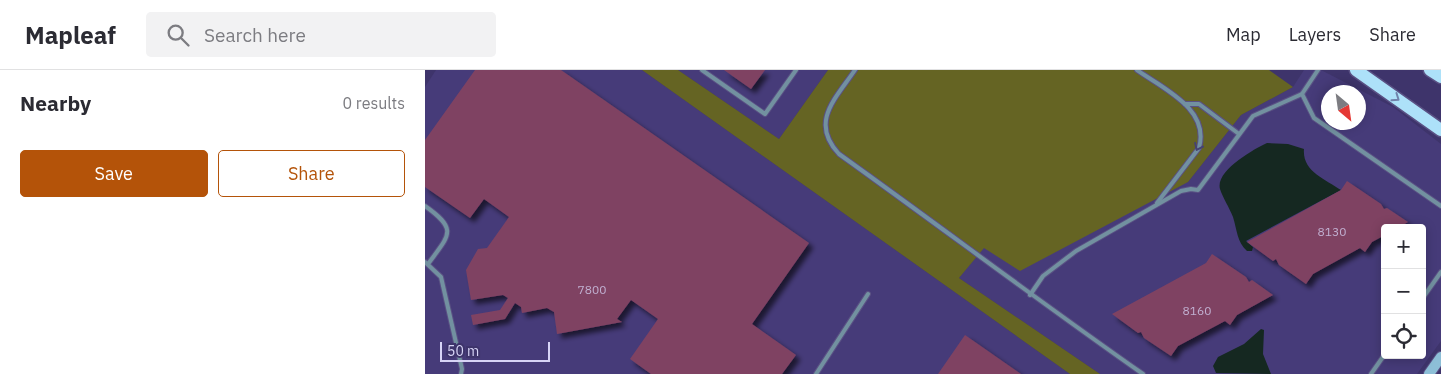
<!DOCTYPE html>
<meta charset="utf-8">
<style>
:root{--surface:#fff;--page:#f2f2f3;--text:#2b2b33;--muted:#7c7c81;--line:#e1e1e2;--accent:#b45309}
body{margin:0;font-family:"IBM Plex Sans",sans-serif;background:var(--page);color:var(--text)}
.controls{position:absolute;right:15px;bottom:15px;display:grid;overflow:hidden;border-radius:5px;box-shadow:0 2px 12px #0003}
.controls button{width:45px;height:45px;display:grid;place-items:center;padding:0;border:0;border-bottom:1px solid var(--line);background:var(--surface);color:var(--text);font:25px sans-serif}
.compass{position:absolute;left:896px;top:15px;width:45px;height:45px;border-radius:50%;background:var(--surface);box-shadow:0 2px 12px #0003;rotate:151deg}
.scale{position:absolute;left:15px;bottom:12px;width:110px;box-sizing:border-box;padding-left:5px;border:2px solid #d7d4f6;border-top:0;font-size:14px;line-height:18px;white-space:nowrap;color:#d7d4f6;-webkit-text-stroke:4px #3e346b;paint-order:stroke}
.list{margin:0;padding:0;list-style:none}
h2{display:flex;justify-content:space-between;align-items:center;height:65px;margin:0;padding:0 20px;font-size:21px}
h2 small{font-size:16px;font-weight:400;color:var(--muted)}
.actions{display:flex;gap:10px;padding:15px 20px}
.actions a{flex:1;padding:11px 0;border:1px solid var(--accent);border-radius:5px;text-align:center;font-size:18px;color:var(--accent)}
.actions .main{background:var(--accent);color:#fff}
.icon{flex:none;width:28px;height:28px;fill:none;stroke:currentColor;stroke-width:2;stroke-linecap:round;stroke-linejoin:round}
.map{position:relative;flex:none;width:1016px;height:304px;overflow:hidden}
header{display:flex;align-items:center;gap:30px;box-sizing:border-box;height:70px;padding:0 25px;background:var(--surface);border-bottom:1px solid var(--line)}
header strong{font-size:24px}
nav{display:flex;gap:28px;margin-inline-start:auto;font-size:18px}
.search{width:350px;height:45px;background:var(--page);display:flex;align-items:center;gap:12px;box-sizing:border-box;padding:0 18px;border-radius:5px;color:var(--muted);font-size:19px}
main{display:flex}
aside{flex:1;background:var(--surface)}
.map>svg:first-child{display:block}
</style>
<header>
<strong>Mapleaf</strong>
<div class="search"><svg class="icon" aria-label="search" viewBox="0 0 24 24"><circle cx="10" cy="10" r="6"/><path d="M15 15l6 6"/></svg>Search here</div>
<nav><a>Map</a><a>Layers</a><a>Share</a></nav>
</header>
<main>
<aside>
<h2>Nearby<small>0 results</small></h2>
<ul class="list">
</ul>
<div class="actions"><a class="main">Save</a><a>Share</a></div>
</aside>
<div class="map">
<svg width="1016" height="304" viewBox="0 0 1016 304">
<defs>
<filter id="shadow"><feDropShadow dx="4.5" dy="4.5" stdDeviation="2.5" flood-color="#0009"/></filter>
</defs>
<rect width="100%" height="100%" fill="#3e346b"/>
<g fill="#463b79" fill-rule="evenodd">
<polygon points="11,0 217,0 645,304 0,304 0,17"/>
<polygon points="253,0 403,0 354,69"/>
<path d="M879,0H896L968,37L1016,74V271L992,304H675L534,208L559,177L763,112L816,45L868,17ZM904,22H934V52H904ZM960,158H997V285H960Z"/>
</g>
<polygon fill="#656423" points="217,0 253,0 354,69 403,0 844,0 868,17 816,45 763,112 595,201 559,178 534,208 675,304 645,304"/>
<g fill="#152821">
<path d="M842,73L863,74L879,79C877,101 900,109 916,120L821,171L828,177L827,181H822C812,172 812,160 808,147C804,137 798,128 795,119C790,101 829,79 842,73Z"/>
<polygon points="836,259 839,260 838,284 846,304 791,303 788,296 793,287 819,274"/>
</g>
<g fill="#7f4262" filter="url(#shadow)">
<polygon points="50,0 136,0 384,173 327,254 371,285 357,304 226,304 205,289 233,249 206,230 192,249 197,252 132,264 129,242 122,238 97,243 96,237 90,233 80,249 48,255 46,245 75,240 83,228 78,225 46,230 41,200 53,179 62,178 84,147 59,129 45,148 0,117 0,70"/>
<polygon points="299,0 340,0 326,19"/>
<polygon points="922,111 956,134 959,139 962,138 983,152 973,158 960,158 960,165 947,172 940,182 935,178 888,204 881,214 854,195 851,189 848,191 822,172 916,120"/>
<polygon points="787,184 821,207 824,212 827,210 848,225 812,245 805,255 800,251 753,276 746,286 719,268 716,262 713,263 687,244 781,193"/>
<polygon points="540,265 596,304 513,304"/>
</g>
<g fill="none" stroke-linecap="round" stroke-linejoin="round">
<defs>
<g id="lane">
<polyline points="277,0 340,44 371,0"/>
<path d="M430,0C411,28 384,52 414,84C516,157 615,232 718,304"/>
<path d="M712,0C739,19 785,39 774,78L732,133"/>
<polyline points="877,24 889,48 1016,136"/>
<polyline points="760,34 774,34 814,64"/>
<path d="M0,136C34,160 24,165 3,194"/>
<polyline points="0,192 16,207 37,299 36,304"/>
<polyline points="605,225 618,206 651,181 756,121 766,119 773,120 828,46 877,24 893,0"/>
<polyline points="997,229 1016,202"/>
<polyline points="391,304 443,224"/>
<polyline points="946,304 960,284"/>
</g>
<polyline id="secondary" points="1004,304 1016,287"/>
<g id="primary">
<polyline points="931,0 1016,60"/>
<polyline points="1005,0 1016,7"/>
</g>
</defs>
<use href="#lane" stroke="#5a5184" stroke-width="6"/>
<use href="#secondary" stroke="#5a5184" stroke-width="12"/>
<use href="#primary" stroke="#5a5184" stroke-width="15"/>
<use href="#lane" stroke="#7291a0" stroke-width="4"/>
<use href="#secondary" stroke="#8dbfd7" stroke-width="10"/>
<use href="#primary" stroke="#ade1f9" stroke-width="12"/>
</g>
<defs><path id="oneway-chevron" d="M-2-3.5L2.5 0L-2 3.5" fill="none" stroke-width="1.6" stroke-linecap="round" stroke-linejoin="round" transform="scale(1.25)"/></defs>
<use stroke="#7082ab" href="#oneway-chevron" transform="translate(971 28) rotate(35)"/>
<use stroke="#464273" href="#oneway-chevron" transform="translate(773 77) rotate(115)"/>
<g text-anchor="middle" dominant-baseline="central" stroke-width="5" stroke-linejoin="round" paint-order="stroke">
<g font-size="12" fill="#c1b0d1">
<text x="907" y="161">8130</text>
<text x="167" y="219">7800</text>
<text x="772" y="240">8160</text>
</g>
</g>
</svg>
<div class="controls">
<button>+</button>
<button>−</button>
<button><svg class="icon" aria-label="locate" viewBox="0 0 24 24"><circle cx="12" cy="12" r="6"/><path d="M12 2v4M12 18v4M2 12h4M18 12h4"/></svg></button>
</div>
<svg class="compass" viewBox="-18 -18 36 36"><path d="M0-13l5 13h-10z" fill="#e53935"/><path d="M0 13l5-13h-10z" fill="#7c7c81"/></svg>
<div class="scale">50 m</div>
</div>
</main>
